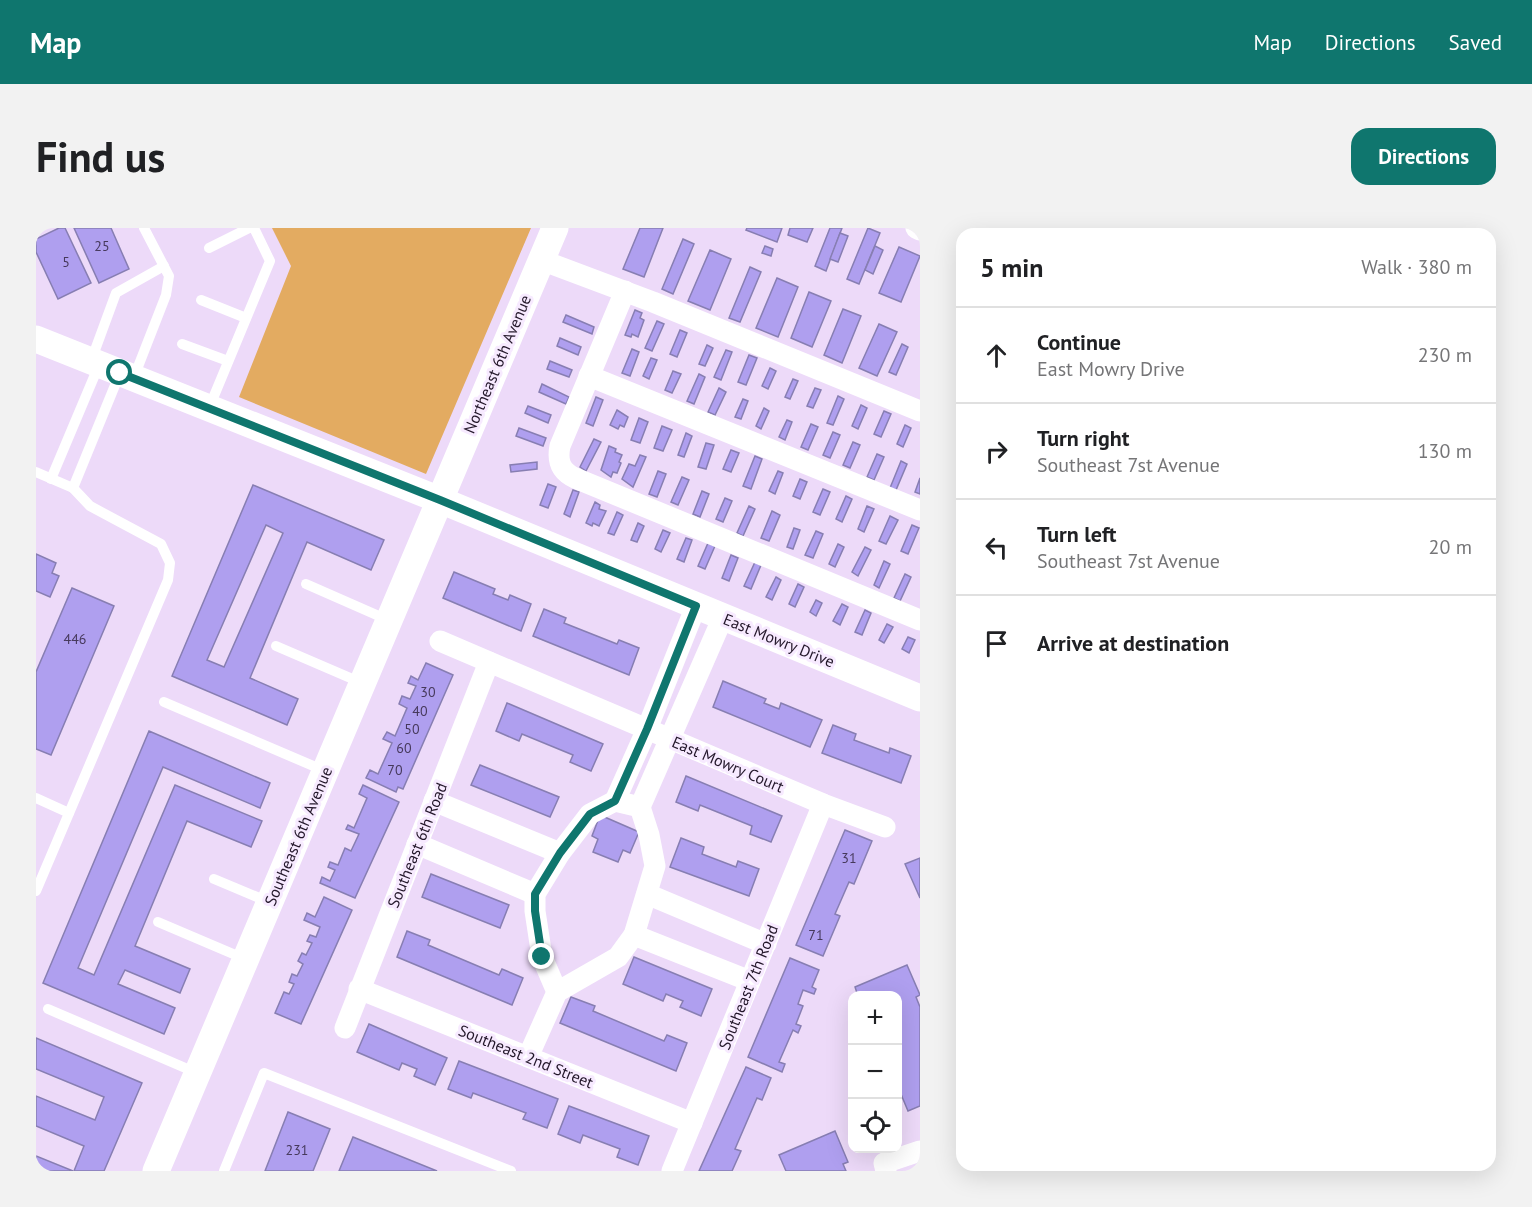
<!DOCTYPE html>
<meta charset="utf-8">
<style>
:root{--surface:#fff;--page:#f2f2f2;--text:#202124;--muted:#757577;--line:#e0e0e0;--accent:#0f766e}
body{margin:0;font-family:"PT Sans",sans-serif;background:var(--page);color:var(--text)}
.controls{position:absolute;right:18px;bottom:18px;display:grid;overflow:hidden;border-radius:12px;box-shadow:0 6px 24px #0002}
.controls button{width:54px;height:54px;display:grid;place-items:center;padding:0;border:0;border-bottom:2px solid var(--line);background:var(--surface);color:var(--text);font:30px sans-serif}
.stop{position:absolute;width:18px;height:18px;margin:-14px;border:4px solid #0f766e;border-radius:50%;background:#fff}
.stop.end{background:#0f766e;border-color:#fff;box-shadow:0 2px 6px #0008}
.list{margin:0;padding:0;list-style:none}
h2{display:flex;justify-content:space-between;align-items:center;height:78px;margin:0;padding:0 24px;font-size:26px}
h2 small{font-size:20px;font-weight:400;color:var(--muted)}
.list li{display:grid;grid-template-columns:39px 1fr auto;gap:18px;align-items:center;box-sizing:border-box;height:96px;padding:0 24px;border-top:2px solid var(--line)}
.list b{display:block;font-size:22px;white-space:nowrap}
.list p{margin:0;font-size:20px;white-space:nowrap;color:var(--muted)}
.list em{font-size:20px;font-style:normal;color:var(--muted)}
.icon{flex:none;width:33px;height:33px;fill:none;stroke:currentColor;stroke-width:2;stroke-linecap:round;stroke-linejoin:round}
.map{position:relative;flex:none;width:884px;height:943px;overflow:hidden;border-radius:18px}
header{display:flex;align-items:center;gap:36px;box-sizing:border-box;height:84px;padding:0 30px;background:var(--accent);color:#fff}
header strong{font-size:28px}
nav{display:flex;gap:33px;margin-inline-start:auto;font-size:21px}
.intro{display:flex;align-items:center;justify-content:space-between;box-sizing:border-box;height:144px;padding:0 36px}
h1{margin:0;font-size:42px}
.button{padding:15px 27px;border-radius:18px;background:var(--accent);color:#fff;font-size:21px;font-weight:700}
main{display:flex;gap:36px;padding:0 36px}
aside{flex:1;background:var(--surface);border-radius:18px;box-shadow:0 6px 24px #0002}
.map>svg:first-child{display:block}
</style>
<header>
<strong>Map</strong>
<nav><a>Map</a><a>Directions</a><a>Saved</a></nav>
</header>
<div class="intro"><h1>Find us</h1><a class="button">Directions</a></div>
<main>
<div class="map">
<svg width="884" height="943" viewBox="0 0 884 943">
<rect width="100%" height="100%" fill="#eddaf9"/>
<polygon fill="#e3ab61" points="236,0 495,0 390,246 203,169 255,38"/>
<g fill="#af9fef" stroke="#877eb2" stroke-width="1.5" fill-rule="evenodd">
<polygon points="23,0 29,0 55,55 22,71 0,24 0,11"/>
<polygon points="38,0 75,0 93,41 63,55"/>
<polygon points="604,0 627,0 608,49 587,41"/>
<polygon points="711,0 746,0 741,14 710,2"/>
<polygon points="754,0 777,0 771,14 752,7"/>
<polygon points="794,0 806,0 790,43 779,38"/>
<polygon points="832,0 844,5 823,56 811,51"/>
<polygon points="804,5 812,8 802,34 794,31"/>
<polygon points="647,11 658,16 637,66 626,61"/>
<polygon points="729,18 737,21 735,28 726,25"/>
<polygon points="839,18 847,22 837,46 829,42"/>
<polygon points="863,19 884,28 865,74 843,65"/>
<polygon points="674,22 695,31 674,82 652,73"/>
<polygon points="714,39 725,44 704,94 693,90"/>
<polygon points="741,50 762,59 742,109 720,100"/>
<polygon points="773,64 795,73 776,119 755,110"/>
<polygon points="807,81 825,88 806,135 788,127"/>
<polygon points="599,82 606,85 604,90 608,92 602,109 596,106 595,109 589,107"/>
<polygon points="530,87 558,99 556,106 527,94"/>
<polygon points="621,93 628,96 616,123 609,120"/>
<polygon points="843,96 861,104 841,148 823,140"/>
<polygon points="644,102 651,105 641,129 634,126"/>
<polygon points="524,110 545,119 542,127 521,118"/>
<polygon points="866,116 872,119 860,147 853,144"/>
<polygon points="671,117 677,120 669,138 663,136"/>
<polygon points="596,121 603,124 594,148 586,145"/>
<polygon points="690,122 696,124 685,152 678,149"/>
<polygon points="713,127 721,130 710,157 702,154"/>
<polygon points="615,130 621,132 613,151 607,148"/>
<polygon points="514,133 536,142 533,149 511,141"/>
<polygon points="734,140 740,143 732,161 726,158"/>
<polygon points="637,143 645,146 636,165 629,162"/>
<polygon points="663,146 669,149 658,176 651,173"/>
<polygon points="757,151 762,153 754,171 749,169"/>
<polygon points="506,156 533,169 530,176 503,164"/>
<polygon points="683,160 690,164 679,187 672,184"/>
<polygon points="779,160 785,162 777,180 771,178"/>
<polygon points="802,168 808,171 797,197 791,195"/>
<polygon points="560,169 567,172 557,198 550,195"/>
<polygon points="707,171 712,173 705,191 699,189"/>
<polygon points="825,177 831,180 822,201 816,198"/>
<polygon points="492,178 515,187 512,195 489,185"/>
<polygon points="728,180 733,183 725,201 720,198"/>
<polygon points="581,182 592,189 588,199 584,197 582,201 574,197"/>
<polygon points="848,183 855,186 845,209 838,206"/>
<polygon points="603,190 612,194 604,215 595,212"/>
<polygon points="751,192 756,194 749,212 743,209"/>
<polygon points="775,196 782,199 772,222 765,219"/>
<polygon points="869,197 875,200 867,219 861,216"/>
<polygon points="626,198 636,202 627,223 618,220"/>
<polygon points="483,200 510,210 507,218 480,208"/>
<polygon points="797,204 804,207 794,230 787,227"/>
<polygon points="650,205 656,208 648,229 642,227"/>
<polygon points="558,211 565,214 550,243 544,239"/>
<polygon points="817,214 824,217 814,240 807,237"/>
<polygon points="670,215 678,217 670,241 662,239"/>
<polygon points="573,218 580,221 579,224 586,227 583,234 585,235 581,245 577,244 575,249 565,242"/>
<polygon points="695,222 703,225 695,244 687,241"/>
<polygon points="841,226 848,229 838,252 831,249"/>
<polygon points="604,227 610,229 597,259 586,251 593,236 599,238"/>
<polygon points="719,228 726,231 715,261 707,258"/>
<polygon points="865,233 871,236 860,262 854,260"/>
<polygon points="501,234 501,241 475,244 474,237"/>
<polygon points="622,243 630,246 621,269 613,266"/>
<polygon points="742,243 747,245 739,266 733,263"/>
<polygon points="646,249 653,252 642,277 635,274"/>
<polygon points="884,250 884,266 879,264"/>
<polygon points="764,251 771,254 764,271 757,268"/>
<polygon points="512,256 520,259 512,280 504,277"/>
<path d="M217,257L348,312L335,342L271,314L214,450L262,471L251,497L136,448ZM230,297L247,305L188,439L171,432Z"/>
<polygon points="787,261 794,264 784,287 777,284"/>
<polygon points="537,262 543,264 534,289 528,286"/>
<polygon points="666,263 673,266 664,289 657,286"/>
<polygon points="810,268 816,271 806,294 800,291"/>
<polygon points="689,270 696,273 687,294 680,291"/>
<polygon points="559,274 564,277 563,281 570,283 563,298 557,295 556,298 550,295"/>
<polygon points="713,278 719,281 707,308 701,305"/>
<polygon points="831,278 838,281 828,304 822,301"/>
<polygon points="736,283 744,287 733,313 725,310"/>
<polygon points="581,284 587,287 578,307 572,305"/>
<polygon points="854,288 862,292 850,316 843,313"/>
<polygon points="602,295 608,298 601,314 595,312"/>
<polygon points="876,297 883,300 872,326 865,323"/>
<polygon points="758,300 764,302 757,321 751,319"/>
<polygon points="627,302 634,305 625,324 619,321"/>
<polygon points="780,303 787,306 777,330 769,327"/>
<polygon points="650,310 656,312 648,334 641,331"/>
<polygon points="672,315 679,318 669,341 662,338"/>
<polygon points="802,316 808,319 799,339 793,336"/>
<polygon points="829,319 835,322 822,348 816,344"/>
<polygon points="0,326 20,335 16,345 23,348 14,369 0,363"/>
<polygon points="695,327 702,330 693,353 686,350"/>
<polygon points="848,333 854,336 843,360 838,357"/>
<polygon points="719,334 725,337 715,361 708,358"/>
<polygon points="418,344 459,361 457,366 472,372 474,367 495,376 485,403 407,370"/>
<polygon points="869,346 875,349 864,373 858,370"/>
<polygon points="740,349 745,352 736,372 730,369"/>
<polygon points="762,356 768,359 759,379 753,376"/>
<polygon points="36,360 78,378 15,527 0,521 0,444"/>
<polygon points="780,372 786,375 780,388 774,384"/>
<polygon points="806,376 812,379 804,397 797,393"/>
<polygon points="508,381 530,390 528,395 581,416 583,412 603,420 593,447 497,408"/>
<polygon points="829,382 835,385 826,407 819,404"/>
<polygon points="851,396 857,399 848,415 843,412"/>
<polygon points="872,409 879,412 873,425 866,421"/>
<polygon points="390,435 417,447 367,561 362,559 360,564 330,550 334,542 342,546 356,515 347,511 351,504 359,508 371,480 363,476 366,468 374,471 380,458 372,455 375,448 382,452"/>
<polygon points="687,453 730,471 728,475 743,481 745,475 786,492 774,519 677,479"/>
<polygon points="471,475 567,516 555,543 534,534 537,527 486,506 483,513 460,503"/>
<polygon points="797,497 820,506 818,512 853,525 854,520 875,528 865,555 786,525"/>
<polygon points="113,503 234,555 224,580 127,539 42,740 58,747 139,557 226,593 215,619 151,593 99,718 154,741 144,765 89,742 82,756 139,780 128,806 7,755"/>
<polygon points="444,537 523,569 514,589 435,557"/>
<polygon points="650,548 746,588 735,614 714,606 716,598 664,577 662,583 640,574"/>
<polygon points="327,557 363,574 319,670 284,655 286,649 294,653 299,642 292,639 294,634 302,637 309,620 315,623 323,606 310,601 312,597 318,600 331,570 323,566"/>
<polygon points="564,587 603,604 594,625 587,622 582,634 557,624 562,611 556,608"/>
<polygon points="809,602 836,613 818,656 813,654 799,686 804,688 787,728 760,717"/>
<polygon points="645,610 668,619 666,626 700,639 702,633 723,641 713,668 634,639"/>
<polygon points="884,630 884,670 869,636"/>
<polygon points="395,646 473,677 464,700 386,669"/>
<polygon points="288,669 316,682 265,796 239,785 248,764 253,766 258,756 253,754 256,746 261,748 267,736 262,733 266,725 270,727 276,715 271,713 274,707 280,709 284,699 268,692 271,685 279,689"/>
<polygon points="371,703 394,712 392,717 463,747 466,741 487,750 476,777 361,729"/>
<polygon points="598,729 676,761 665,788 644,779 647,773 630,766 627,773 587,756"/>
<polygon points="754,730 783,742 776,759 780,761 778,766 767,762 762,776 767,778 760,796 765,798 762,805 757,802 743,834 749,836 746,844 712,829"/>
<polygon points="871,737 884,767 880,769 884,779 884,878 872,883 862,859 862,853 864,852 862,845 862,768 822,768 819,759"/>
<polygon points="535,769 559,778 557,783 628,813 631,807 651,815 640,843 524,795"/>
<polygon points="333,796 411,830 399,857 378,848 381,841 366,835 363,842 321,824"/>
<polygon points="0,810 106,855 68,943 38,943 48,918 0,898 0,868 59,892 68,869 0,841"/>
<polygon points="423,833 522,871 511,900 487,891 490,885 437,865 435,870 412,861"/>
<polygon points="710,839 735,850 726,872 721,870 699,921 705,923 696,943 663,943"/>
<polygon points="533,878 613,908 602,937 581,929 584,921 547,907 544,915 522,906"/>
<polygon points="252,884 294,901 277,943 229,943"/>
<polygon points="799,903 812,934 807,936 810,943 750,943 743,927"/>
<polygon points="317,909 401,943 303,943"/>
<polygon points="0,928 37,943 0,943"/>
</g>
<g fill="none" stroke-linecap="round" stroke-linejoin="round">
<g stroke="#fff" stroke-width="10">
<polyline points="173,20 213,0"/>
<polyline points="165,72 210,90"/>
<polyline points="146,116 192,133"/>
<polyline points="55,133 80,65 128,38"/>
<polyline points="98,149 130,67 133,48 108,0"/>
<polyline points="173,180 234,33 218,0"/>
<polyline points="0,244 37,260 54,278 125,316 134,335 132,352 0,663"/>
<polyline points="15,251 63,137"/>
<polyline points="37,260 84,145"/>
<polyline points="270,356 352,392"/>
<polyline points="240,418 326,455"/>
<polyline points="128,474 289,543"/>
<polyline points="0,570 33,585"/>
<polyline points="178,651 233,674"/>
<polyline points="122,694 209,731"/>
<polyline points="12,781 161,845"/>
<polyline points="188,943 228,845 475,943"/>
</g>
<g stroke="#fff" stroke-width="21">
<polyline points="880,0 884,2"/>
<polyline points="505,32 617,74 884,183"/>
<path d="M589,63L524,218C521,233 524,243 539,250L884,392"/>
<polyline points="553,148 884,282"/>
<polyline points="404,413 787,576 849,599"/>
<polyline points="398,573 524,625"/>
<polyline points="579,573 611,501 660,378"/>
<polyline points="604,579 687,389"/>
<polyline points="381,616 499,666"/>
<polyline points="611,666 730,716"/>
<polyline points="598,707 714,753"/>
<polyline points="323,761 656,895"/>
<polyline points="309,800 453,434"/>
<polyline points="492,829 521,764 582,729 598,707 619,638 613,607 604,579 579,573 554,586 524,625 499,666 499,683 506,729 521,764"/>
<polyline points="636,943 787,576"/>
<polyline points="850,943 848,935 884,923"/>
</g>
<g stroke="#fff" stroke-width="27">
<polyline points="0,111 404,272 884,470"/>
<polyline points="120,943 519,0"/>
</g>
</g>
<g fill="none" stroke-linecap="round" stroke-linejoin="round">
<polyline stroke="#0f766e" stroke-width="8" points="84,145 404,272 660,378 611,501 579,573 554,586 524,625 499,666 499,683 506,729"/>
</g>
<g text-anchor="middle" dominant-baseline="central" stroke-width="6" stroke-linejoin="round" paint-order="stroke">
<g font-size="14" fill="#46395b">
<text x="66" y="18">25</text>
<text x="30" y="34">5</text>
<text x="39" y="411">446</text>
<text x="392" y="464">30</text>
<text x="384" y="483">40</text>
<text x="376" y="501">50</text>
<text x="368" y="520">60</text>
<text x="359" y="542">70</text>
<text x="813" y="630">31</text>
<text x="780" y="707">71</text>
<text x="261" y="922">231</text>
</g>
<g font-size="16" fill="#23172a" stroke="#f7eaff">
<text transform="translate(461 136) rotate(-67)">Northeast 6th Avenue</text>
<text transform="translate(743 412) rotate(22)">East Mowry Drive</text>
<text transform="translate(692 536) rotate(23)">East Mowry Court</text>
<text transform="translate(262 608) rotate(-67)">Southeast 6th Avenue</text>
<text transform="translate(381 617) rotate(-68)">Southeast 6th Road</text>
<text transform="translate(712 759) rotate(-68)">Southeast 7th Road</text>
<text transform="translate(490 828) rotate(22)">Southeast 2nd Street</text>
</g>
</g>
</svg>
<div class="controls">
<button>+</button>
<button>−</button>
<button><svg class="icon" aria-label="locate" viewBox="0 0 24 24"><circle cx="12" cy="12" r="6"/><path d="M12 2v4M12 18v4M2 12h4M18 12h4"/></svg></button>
</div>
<div class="stop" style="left:84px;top:145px"></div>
<div class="stop end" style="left:506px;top:729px"></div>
</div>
<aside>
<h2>5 min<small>Walk · 380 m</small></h2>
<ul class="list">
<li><svg class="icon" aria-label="ahead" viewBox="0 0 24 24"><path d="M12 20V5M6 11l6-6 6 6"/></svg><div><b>Continue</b><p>East Mowry Drive</p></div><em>230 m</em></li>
<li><svg class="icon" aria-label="right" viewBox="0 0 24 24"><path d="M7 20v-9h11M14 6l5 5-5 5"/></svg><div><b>Turn right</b><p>Southeast 7st Avenue</p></div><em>130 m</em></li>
<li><svg class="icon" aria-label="left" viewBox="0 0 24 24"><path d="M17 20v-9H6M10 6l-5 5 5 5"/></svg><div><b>Turn left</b><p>Southeast 7st Avenue</p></div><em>20 m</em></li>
<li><svg class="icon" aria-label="arrive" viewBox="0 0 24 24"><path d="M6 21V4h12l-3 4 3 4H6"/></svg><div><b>Arrive at destination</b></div></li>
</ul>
</aside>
</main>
